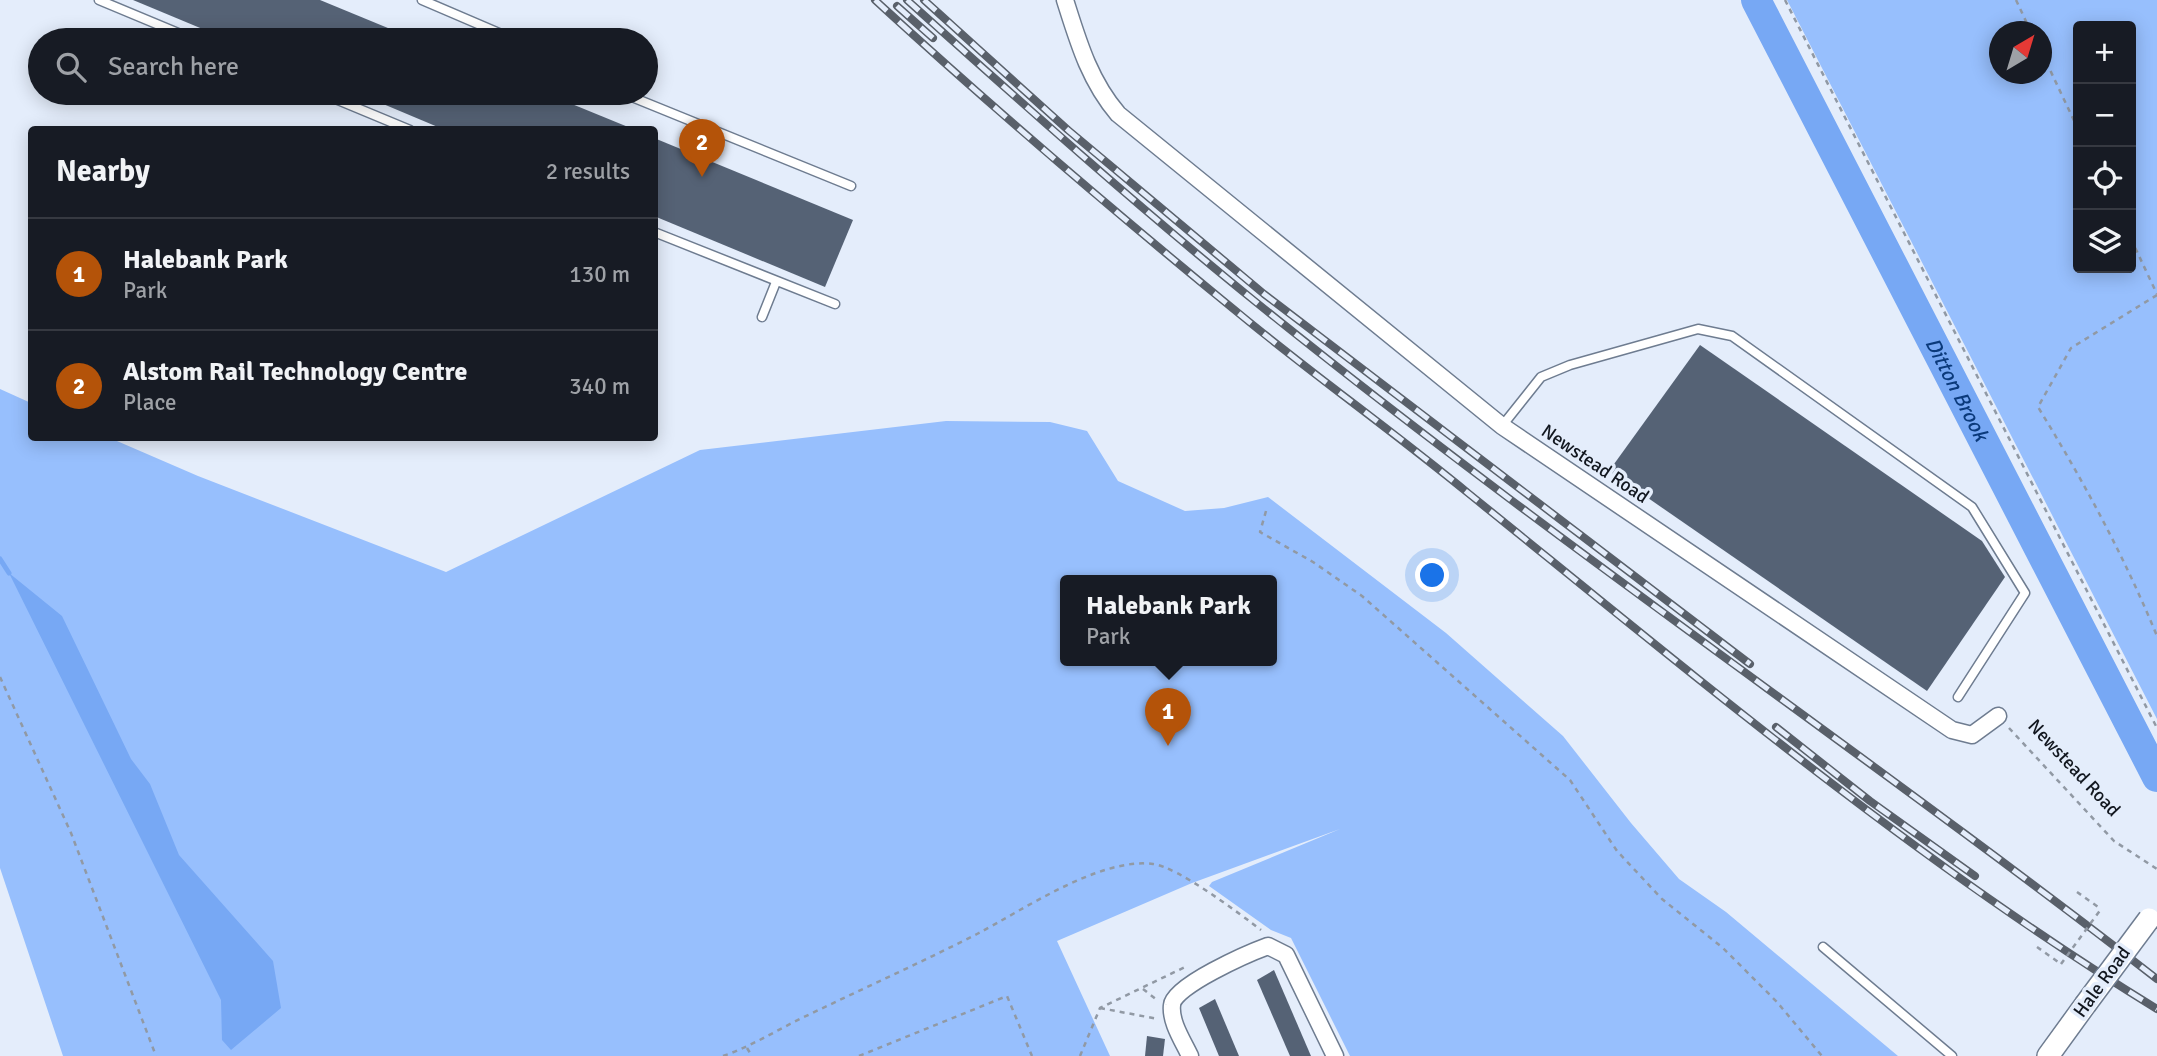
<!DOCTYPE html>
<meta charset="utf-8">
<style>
:root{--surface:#171b24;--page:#242831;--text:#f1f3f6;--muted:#9ea1a6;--line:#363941;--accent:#b45309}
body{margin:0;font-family:Signika,sans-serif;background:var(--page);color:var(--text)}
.controls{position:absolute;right:21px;top:21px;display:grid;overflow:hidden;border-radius:7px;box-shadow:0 4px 18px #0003}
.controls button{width:63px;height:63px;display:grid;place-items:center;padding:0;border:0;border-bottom:2px solid var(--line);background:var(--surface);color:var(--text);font:35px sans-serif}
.compass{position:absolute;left:1989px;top:21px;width:63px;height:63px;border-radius:50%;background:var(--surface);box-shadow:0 4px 18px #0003;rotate:38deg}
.you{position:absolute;left:1433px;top:576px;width:24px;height:24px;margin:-18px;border:5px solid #fff;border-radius:50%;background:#1a73e8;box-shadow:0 0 0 10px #1a73e833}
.badge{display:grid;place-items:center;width:46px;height:46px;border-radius:50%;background:var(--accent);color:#fff;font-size:23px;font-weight:700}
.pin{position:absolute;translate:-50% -58px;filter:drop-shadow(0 2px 4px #0008)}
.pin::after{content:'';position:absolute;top:37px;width:24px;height:21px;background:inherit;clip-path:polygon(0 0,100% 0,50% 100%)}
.popup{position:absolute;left:1060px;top:575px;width:217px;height:91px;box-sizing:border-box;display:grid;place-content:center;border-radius:7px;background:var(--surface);filter:drop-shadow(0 2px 5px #0005);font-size:23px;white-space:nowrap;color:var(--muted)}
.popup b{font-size:26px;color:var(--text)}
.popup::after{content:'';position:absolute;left:50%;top:100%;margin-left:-14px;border:14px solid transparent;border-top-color:var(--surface)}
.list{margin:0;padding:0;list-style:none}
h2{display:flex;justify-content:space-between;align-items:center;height:91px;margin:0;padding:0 28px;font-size:30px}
h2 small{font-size:23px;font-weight:400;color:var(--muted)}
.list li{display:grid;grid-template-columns:46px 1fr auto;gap:21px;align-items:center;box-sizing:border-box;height:112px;padding:0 28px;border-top:2px solid var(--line)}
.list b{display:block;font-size:26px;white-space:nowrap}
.list p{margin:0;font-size:23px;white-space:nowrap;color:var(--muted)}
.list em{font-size:23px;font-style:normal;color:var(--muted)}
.icon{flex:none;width:38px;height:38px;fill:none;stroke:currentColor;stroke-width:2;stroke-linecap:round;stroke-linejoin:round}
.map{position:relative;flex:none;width:2157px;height:1056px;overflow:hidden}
.search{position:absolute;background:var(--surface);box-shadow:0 4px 18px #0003;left:28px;top:28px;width:630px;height:77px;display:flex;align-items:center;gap:18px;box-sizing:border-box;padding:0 24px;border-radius:38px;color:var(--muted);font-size:26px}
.panel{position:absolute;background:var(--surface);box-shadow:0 4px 18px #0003;left:28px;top:126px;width:630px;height:315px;border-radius:7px}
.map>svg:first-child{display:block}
</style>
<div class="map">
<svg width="2157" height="1056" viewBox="0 0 2157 1056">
<rect width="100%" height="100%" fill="#e4edfb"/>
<g fill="#97bffd" fill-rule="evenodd">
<path d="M1787,0H2157V719ZM2078,26H2131V268H2078ZM2000,32H2042V74H2000Z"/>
<path d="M0,389L31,403L32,438H110L198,476L446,572L700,450L946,421L1050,422L1087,431L1118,481L1185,511L1224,508L1268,497L1446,633L1563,736L1631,823L1679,879L1726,912L1898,1056H1350L1291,938L1271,930L1209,886L1212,882L1340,829L1192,883L1057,941L1110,1056H63L0,868ZM1065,580H1271V660H1065Z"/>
</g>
<polygon fill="#77a8f4" points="9,573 62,616 131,759 150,784 179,855 273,961 281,1008 231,1050 222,1040 221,1000"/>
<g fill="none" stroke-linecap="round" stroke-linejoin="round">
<polyline stroke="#77a8f4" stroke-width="5" points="0,559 9,573"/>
<path stroke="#77a8f4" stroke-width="30" id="s1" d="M1756,0L2157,777"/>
</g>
<g fill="#556275">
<polygon points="133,0 320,0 417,40 229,40"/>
<polygon points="357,93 545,93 633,129 445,130"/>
<polygon points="654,138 853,220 825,287 654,216"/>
<polygon points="1700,345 1982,541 2005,577 1927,691 1609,471"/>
<polygon points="1274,970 1311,1056 1290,1056 1257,980"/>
<polygon points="1215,999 1239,1056 1219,1056 1199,1008"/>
<polygon points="1147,1036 1165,1039 1163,1056 1145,1056"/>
</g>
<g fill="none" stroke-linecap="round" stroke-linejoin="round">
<defs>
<g id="service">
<polyline points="99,0 195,40"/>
<polyline points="422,0 499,33 509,40"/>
<polyline points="321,93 410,130"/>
<polyline points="622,93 851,186"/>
<polyline points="654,232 835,304"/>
<polyline points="762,317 776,282"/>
<polyline points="1502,426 1541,377 1570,365 1698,329 1732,336 1972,507 2025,593 1958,697"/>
<polyline points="1823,947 1952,1056"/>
</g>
<g id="minor">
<path d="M1065,0C1078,41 1089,80 1118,114L1502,426L1952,730L1972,735L1998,716"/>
<path d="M1190,1056C1183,1041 1170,1022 1172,1005C1173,986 1249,953 1268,946L1286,955L1335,1056"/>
</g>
<polyline id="tertiary" points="2048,1056 2085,1005"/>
</defs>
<use href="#service" stroke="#6e7c90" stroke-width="11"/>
<use href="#minor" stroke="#6e7c90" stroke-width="19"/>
<use href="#tertiary" stroke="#6e7c90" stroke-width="24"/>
<g stroke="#9199a4" stroke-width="2.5" stroke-dasharray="5 5" stroke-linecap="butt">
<polyline points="1785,0 2157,728"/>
<polyline points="2016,0 2031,32"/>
<polyline points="2042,53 2078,129"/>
<polyline points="2131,239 2157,294"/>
<path d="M2157,295L2071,348L2038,407C2084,482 2124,556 2157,636"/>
<polyline points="1266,511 1260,532 1313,562 1362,596 1570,780 1617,851 1662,899 1723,948 1777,1002 1822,1056"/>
<polyline points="0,677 71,833 156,1056"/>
<polyline points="2009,728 2114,841 2157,869"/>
<polyline points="2077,892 2101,909"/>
<polyline points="2037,947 2061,964"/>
<polyline points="1143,989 1157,1000"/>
<polyline points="1100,1008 1158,1019"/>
<polyline points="747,1048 752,1056"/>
<path d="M723,1056C752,1046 777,1030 804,1017C862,989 920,963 977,934C1023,910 1100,857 1153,864C1178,867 1240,914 1261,930"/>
<polyline points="859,1056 1007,996 1032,1056"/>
<polyline points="1080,1056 1100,1008 1185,967"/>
</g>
<use href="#service" stroke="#fff" stroke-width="8"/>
<use href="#minor" stroke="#fff" stroke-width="16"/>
<use href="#tertiary" stroke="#fff" stroke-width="21"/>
<defs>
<g id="rail">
<path d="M875,0C994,109 1117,214 1242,316C1316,377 1394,432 1468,493C1691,673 1912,859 2157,1009"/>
<path d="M907,0C1022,103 1137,206 1257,303C1549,539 1860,749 2157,979"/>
<polyline points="924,0 1068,130 1264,294 1750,664"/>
<polyline points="897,6 933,38"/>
<polyline points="1776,727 1870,801 1975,876"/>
</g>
</defs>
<use href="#rail" stroke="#59606a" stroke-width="8"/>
<use href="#rail" stroke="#e4edfb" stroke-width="5" stroke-dasharray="16" stroke-linecap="butt"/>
<defs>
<polyline id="tertiary-bridge" points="2085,1005 2149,919"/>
</defs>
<use href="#tertiary-bridge" stroke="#6e7c90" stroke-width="24" stroke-linecap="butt"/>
<polyline stroke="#9199a4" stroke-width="2.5" stroke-dasharray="5 5" stroke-linecap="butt" points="2061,964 2101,909"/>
<use href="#tertiary-bridge" stroke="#fff" stroke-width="21"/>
</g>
<g text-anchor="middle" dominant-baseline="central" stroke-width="7" stroke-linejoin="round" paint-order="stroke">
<g font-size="19" fill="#12171f" stroke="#e4edfb">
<text transform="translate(1595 464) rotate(34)">Newstead Road</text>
<text transform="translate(2074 768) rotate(47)">Newstead Road</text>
<text transform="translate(2102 982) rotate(-54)">Hale Road</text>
</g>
<g font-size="21" font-style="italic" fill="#0b3a7b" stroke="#e4edfb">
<text stroke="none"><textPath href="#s1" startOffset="438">Ditton Brook</textPath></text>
</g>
</g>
</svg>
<div class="controls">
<button>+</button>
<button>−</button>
<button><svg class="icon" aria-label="locate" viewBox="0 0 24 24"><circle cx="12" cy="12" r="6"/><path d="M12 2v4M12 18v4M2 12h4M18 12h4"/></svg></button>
<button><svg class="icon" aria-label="layers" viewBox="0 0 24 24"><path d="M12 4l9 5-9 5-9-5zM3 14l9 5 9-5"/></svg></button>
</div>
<svg class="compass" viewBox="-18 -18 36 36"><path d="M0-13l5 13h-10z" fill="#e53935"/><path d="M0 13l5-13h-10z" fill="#9ea1a6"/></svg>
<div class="you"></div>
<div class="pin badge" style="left:1168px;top:746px">1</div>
<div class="popup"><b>Halebank Park</b>Park</div>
<div class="pin badge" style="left:702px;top:177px">2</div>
<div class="search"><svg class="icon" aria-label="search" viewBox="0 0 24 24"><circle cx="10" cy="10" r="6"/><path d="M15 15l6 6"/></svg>Search here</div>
<section class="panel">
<h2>Nearby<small>2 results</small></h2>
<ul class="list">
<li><span class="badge">1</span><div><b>Halebank Park</b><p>Park</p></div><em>130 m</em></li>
<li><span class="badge">2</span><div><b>Alstom Rail Technology Centre</b><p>Place</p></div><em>340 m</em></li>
</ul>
</section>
</div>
